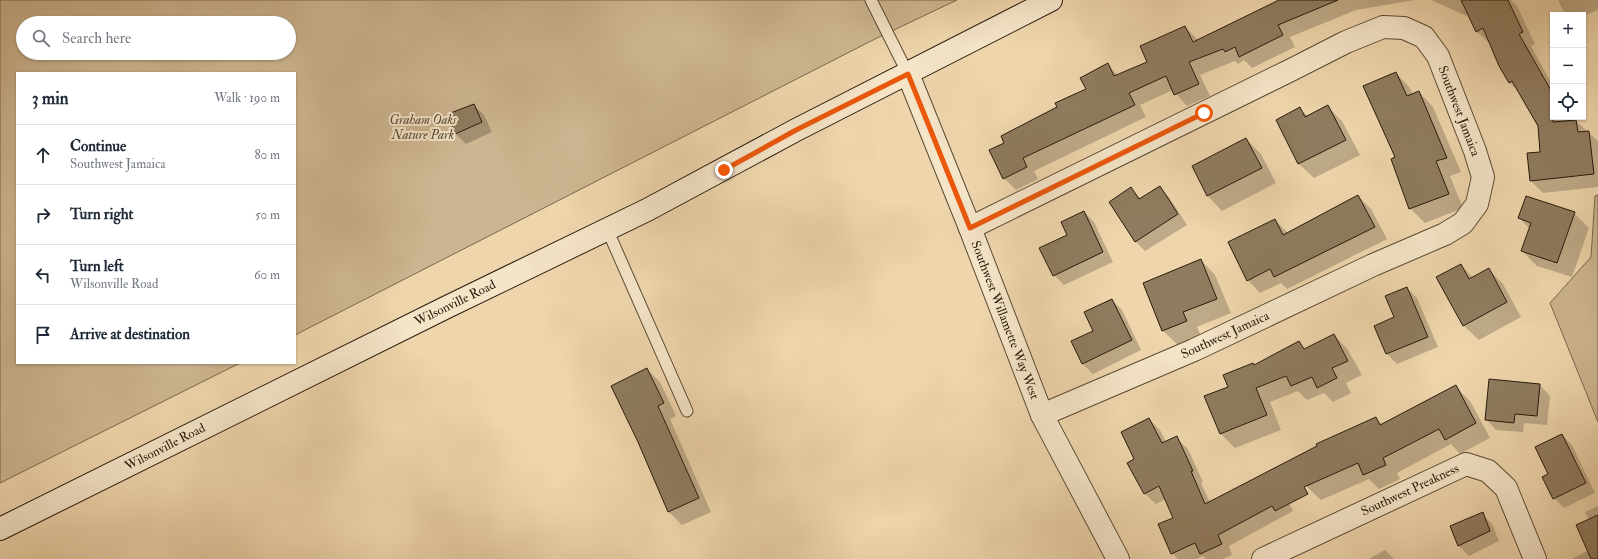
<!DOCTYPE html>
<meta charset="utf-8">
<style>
:root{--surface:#fff;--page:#f2f2f3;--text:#1f2937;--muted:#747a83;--line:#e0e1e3}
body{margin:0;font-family:"IM FELL Double Pica",serif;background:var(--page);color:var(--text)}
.controls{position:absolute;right:12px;top:12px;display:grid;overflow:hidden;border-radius:0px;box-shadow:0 1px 3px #0004}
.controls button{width:36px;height:36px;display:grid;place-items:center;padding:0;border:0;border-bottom:1px solid var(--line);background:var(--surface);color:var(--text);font:20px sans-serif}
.stop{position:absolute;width:12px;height:12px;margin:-9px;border:3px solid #ea580c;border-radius:50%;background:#fff}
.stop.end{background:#ea580c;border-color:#fff;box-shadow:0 1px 4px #0008}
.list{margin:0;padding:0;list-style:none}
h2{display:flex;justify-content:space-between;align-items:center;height:52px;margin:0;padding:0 16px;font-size:17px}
h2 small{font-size:13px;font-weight:400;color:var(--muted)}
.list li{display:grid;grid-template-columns:26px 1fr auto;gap:12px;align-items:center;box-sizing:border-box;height:60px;padding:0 16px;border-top:1px solid var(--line)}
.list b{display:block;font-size:15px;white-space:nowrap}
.list p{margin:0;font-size:13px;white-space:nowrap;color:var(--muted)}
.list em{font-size:13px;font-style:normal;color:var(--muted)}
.icon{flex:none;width:22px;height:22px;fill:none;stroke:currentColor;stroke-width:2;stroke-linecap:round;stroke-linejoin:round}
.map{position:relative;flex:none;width:1598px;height:559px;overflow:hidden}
.search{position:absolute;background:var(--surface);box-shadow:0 1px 3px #0004;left:16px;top:16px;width:280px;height:44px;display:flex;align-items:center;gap:10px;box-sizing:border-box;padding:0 14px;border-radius:22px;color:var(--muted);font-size:15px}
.panel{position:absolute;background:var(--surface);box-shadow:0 1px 3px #0004;left:16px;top:72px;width:280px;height:292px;border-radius:0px}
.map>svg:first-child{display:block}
</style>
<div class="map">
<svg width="1598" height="559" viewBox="0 0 1598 559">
<rect width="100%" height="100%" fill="#eed5ab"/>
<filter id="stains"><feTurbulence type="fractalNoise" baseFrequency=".005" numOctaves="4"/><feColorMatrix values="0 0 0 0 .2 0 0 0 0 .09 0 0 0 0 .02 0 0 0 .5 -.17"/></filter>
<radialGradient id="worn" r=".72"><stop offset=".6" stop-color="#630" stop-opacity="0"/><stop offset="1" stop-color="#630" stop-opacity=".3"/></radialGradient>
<g fill="#ccb590" stroke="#7a684e" fill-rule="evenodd">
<path d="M0,0H957L875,39L295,335V73H17V363H240L0,483ZM23,23H289V53H23Z"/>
<polygon points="1598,195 1598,422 1550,303 1591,257 1595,196"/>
</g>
<g fill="#0003">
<polygon points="1281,0 1415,0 1356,10 1290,37 1295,47 1252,68 1244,60 1238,64 1235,61 1200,75 1210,96 1187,106 1173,90 1140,105 1146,117 1034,171 1038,179 1016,190 1004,178 1006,143 1088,89 1107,64 1118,75 1148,62 1185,27 1198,40"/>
<polygon points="1431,0 1511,0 1517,6 1535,44 1531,46 1553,86 1553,117 1571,117 1573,121 1576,121 1598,141 1598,187 1543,193 1531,181 1541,152 1539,125 1520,93 1509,82 1490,43 1489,43 1476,31 1468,13 1467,16"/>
<polygon points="1558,0 1598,0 1598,10 1583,16 1568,15 1563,10"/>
<polygon points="1396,73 1410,88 1413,94 1419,92 1433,107 1461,172 1450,176 1463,208 1425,223 1410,208 1397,158"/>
<polygon points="473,105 484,115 492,132 466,144 456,134"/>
<polygon points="1327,106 1342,121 1360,155 1314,178 1299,164 1277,120 1300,109 1308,116"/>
<polygon points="1246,139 1261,154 1276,183 1222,211 1208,196 1193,166"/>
<polygon points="1159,187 1169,197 1187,225 1145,251 1135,241 1131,188 1141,199"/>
<polygon points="1358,196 1371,209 1387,239 1287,289 1281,283 1260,293 1248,280 1275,220 1288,233"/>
<polygon points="1084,212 1094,222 1113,262 1064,285 1054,275 1068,235"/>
<polygon points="1574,213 1589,228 1572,277 1537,266 1522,251 1530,229 1519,218"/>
<polygon points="1201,260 1215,275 1231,313 1197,327 1201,336 1178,345 1163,331"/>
<polygon points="1461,265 1473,278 1488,269 1503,284 1521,317 1479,340 1464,326 1437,278"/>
<polygon points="1407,288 1417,298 1438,347 1397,364 1387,354 1375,326 1395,318"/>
<polygon points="1112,300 1122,310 1141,350 1093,374 1083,364 1072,342 1094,331"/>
<polygon points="1334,335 1348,350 1362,375 1346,383 1351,393 1333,402 1324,393 1307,400 1298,391 1270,402 1281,430 1235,448 1221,434 1229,388 1255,366 1299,343 1306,350"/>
<polygon points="647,369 660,382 676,416 670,419 711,512 682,525 669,512"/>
<polygon points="1490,380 1540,385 1550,396 1547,425 1524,423 1523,432 1496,430 1486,419"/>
<polygon points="1455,386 1470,401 1490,438 1460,454 1451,444 1397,473 1400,479 1379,489 1369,479 1321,500 1306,486 1376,418 1382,425"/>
<polygon points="1149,419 1160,430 1166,442 1176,438 1188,449 1203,482 1201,483 1210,503 1280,483 1293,511 1229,546 1232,555 1223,559 1206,559 1203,556 1196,559 1178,559 1172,553 1174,518 1166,499 1156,504 1144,493 1136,459"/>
<polygon points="1562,435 1572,445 1595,493 1564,508 1554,498 1550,474"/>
<polygon points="1598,506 1598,559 1572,559 1589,550 1589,520 1585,512"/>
<polygon points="1482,514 1492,524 1499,541 1469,556 1459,546 1451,526"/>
<polygon points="1385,550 1394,559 1369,559"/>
</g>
<g fill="#8f7b5f" stroke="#281a0c">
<polygon points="1279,0 1338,0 1278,25 1283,35 1239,57 1235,47 1225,52 1223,49 1189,62 1199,84 1174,95 1166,76 1129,93 1135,105 1023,158 1027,167 1003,179 989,150 1004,143 1001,136 1057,107 1055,103 1086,89 1080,78 1108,63 1114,76 1147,62 1140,46 1185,26 1193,42"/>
<polygon points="1461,0 1508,0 1523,32 1519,34 1553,94 1553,122 1576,120 1578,132 1589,131 1594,174 1530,181 1527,153 1540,152 1538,126 1512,81 1509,83 1499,66 1483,28 1476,32"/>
<polygon points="1396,72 1407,96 1419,91 1447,158 1436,161 1449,194 1409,209 1391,159 1395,157 1363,86"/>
<polygon points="474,104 482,122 455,134 448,114"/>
<polygon points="1328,105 1346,140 1298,164 1276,120 1300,107 1305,117"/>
<polygon points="1246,138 1262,168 1207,196 1192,166"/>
<polygon points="1160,186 1178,214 1135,242 1109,202 1131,187 1139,199"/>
<polygon points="1358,195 1375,227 1274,277 1270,269 1247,281 1228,242 1275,219 1283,235"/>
<polygon points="1526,196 1575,212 1557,263 1521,251 1531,223 1518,218"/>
<polygon points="1084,211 1103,252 1053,276 1039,248 1067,235 1061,222"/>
<polygon points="1201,259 1217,299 1183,312 1187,321 1162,331 1143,283"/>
<polygon points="1461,264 1469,279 1489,268 1507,302 1463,326 1436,277"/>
<polygon points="1407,287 1428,337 1386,354 1374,326 1394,317 1385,296"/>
<polygon points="1112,299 1132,340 1082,364 1071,341 1093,331 1084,312"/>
<polygon points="1334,334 1348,361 1332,368 1337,378 1317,388 1312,377 1291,386 1286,376 1256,388 1267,415 1220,434 1204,396 1228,387 1223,375 1253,363 1254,365 1299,341 1304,349"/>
<polygon points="647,368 664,403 658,406 699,498 668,512 638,442 611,386"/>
<polygon points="1489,379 1540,384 1537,416 1515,414 1514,423 1485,420"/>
<polygon points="1456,385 1476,423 1445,440 1439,429 1383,458 1386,465 1363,475 1358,463 1304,487 1308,494 1275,511 1272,506 1218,535 1222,544 1200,554 1195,543 1171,554 1158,524 1173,518 1159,486 1144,494 1127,463 1134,459 1121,432 1149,418 1162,443 1177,436 1193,471 1191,471 1205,504 1317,446 1316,444 1376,417 1380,425"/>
<polygon points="1562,434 1586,483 1553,499 1542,477 1548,474 1535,447"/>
<polygon points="1483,512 1490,531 1458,546 1450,526"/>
<polygon points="1598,515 1598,559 1591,559 1576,525"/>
</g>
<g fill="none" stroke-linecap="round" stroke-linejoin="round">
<defs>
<g id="service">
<polyline points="871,0 908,74"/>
<polyline points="607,229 687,411"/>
</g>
<g id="minor">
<polyline points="908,74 970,228 1042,415 1118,559"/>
<polyline points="970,228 1293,69 1346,42 1383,27 1404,28 1424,37 1438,56 1475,151 1483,177 1477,204 1463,223 1445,234 1373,265 1194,350 1042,415"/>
<polyline points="1263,559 1466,464 1488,471 1506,488 1535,559"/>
</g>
<polyline id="secondary" points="0,529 447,307 647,210 796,130 1051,0"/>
</defs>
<use href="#service" stroke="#5a4934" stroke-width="13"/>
<use href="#minor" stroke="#5a4934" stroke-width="24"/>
<use href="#secondary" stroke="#281a0c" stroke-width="24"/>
<use href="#service" stroke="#f4e4c8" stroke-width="11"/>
<use href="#minor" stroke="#f4e4c8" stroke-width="22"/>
<use href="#secondary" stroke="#f4e4c8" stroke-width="22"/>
</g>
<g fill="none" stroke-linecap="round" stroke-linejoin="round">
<polyline stroke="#ea580c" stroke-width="5" points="724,170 796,130 908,74 970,228 1204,113"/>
</g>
<g text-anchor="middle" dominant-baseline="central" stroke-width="4" stroke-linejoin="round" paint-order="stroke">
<g font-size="13" fill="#281a0c" stroke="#f4e4c8">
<text transform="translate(1459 111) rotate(69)">Southwest Jamaica</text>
<text transform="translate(455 303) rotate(-26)">Wilsonville Road</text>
<text transform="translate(1005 320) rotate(69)">Southwest Willamette Way West</text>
<text transform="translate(1225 335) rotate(-25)">Southwest Jamaica</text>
<text transform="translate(165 447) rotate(-27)">Wilsonville Road</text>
<text transform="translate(1410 490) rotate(-25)">Southwest Preakness</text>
</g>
<g font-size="13" font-style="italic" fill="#594834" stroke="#f4e4c8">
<text x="423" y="120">Graham Oaks<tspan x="423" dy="15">Nature Park</tspan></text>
</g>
</g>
<rect width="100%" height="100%" filter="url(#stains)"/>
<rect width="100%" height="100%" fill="url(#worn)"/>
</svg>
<div class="controls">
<button>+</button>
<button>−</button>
<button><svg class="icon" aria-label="locate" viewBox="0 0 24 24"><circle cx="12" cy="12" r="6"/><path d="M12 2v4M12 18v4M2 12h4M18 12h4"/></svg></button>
</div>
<div class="stop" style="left:1204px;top:113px"></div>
<div class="stop end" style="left:724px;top:170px"></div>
<div class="search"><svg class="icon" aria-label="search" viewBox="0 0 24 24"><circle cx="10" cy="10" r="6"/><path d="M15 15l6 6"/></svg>Search here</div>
<section class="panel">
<h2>3 min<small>Walk · 190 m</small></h2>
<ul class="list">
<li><svg class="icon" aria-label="ahead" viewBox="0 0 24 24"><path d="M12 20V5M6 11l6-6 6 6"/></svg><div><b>Continue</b><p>Southwest Jamaica</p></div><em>80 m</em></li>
<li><svg class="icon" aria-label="right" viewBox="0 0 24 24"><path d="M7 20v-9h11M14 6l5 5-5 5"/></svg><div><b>Turn right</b></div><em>50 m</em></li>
<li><svg class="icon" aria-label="left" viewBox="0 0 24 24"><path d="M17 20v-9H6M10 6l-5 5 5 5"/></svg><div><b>Turn left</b><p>Wilsonville Road</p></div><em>60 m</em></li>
<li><svg class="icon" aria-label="arrive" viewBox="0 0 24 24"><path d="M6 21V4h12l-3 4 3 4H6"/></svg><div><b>Arrive at destination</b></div></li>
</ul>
</section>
</div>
